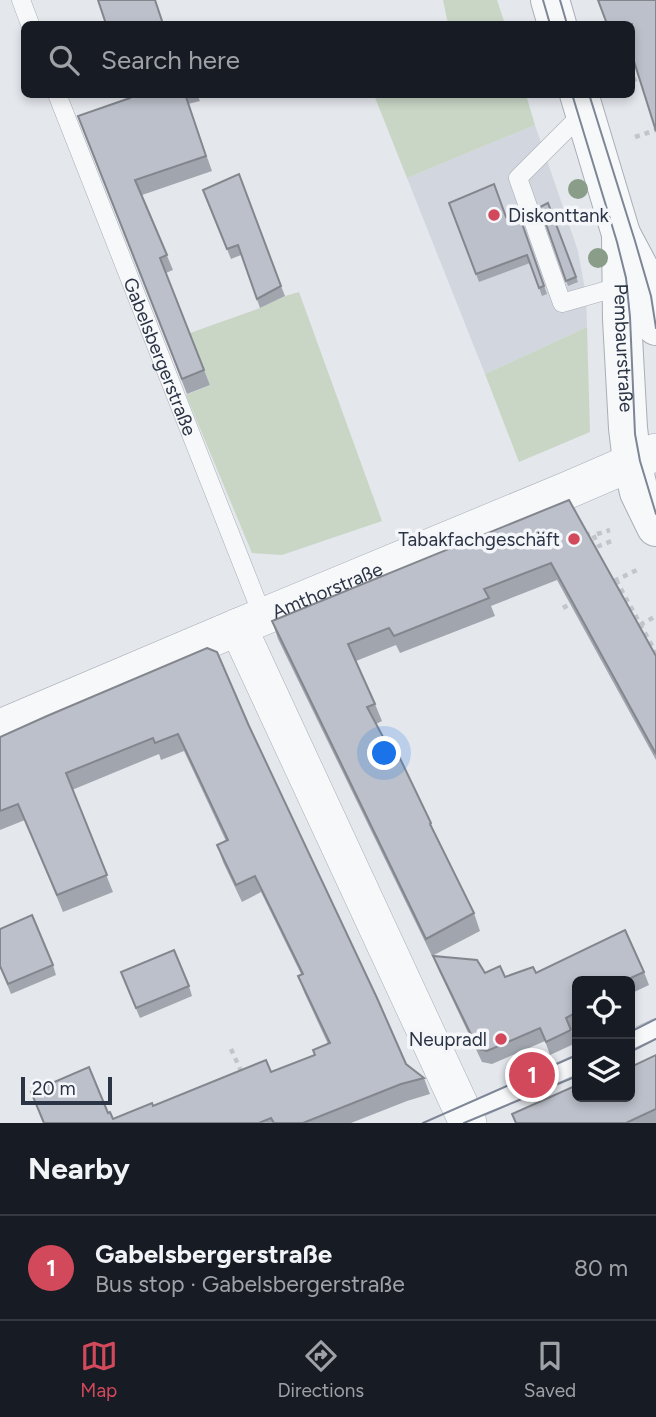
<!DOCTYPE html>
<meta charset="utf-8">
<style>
:root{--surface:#171b24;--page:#242831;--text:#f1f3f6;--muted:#9ea1a6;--line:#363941;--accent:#d1495b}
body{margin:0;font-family:Figtree,sans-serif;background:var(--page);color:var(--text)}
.controls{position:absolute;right:21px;bottom:21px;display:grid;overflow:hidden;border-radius:10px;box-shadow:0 4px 10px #0003}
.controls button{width:63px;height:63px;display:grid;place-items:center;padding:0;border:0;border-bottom:2px solid var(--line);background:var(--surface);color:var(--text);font:35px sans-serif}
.scale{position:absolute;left:21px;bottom:18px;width:91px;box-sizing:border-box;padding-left:7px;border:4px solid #2b3445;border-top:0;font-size:19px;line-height:24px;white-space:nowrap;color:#2b3445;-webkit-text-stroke:5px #f4f6f9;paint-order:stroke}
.you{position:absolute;left:385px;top:754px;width:24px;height:24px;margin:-18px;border:5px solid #fff;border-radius:50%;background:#1a73e8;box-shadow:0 0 0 10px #1a73e833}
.badge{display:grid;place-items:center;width:46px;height:46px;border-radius:50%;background:var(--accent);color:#fff;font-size:23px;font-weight:700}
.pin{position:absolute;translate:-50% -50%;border:4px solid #fff;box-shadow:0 2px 7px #0006}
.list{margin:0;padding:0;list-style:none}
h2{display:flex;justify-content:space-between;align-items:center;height:91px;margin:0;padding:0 28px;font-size:30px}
h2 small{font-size:23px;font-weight:400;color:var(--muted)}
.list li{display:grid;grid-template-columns:46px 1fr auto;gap:21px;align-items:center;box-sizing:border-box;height:105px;padding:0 28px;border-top:2px solid var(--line)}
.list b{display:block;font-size:26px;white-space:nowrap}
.list p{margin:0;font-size:23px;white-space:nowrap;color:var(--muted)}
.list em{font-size:23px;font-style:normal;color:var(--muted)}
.icon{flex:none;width:38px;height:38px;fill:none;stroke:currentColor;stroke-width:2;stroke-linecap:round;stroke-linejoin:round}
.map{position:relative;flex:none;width:656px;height:1123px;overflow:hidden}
.search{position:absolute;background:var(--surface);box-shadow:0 4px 10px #0003;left:21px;right:21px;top:21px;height:77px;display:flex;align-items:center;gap:18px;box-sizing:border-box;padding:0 24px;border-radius:10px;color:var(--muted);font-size:26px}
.sheet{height:196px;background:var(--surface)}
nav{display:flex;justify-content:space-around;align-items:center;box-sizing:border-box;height:98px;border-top:2px solid var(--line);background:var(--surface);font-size:19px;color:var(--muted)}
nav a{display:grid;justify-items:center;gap:4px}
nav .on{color:var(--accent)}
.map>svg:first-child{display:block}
</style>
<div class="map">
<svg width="656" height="1123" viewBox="0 0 656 1123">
<rect width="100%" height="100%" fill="#e4e7ec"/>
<polygon fill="#d2d6de" points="535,125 578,251 586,295 587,327 485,374 407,178"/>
<g fill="#c9d6c5">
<polygon points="443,0 497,0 505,24 448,24"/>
<polygon points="374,95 526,95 535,125 407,178"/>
<polygon points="299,292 382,521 282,555 252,553 186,395 210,385 190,333 260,308 285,296"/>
<polygon points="587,327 590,432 519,462 485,374"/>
</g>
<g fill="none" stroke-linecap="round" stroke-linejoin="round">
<defs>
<g id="service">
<polyline points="21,0 30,24"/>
<path id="s1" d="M57,94L263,617"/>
<polyline points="585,114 579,117 518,178 562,303 622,286"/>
<polyline points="630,1040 656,1028"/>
<polyline points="464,1115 577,1064"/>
</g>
<g id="minor">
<polyline points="238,627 468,1123"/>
<path id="s2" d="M0,728L238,627L568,490L656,452"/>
</g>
<g id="tertiary">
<polyline points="550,0 557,24"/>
<polyline points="579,94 621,234 640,270 656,326"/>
<path id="s3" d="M621,234L622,319L628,428L632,462L639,492L656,527"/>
</g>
</defs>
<use href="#service" stroke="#a9aeb7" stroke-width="19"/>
<use href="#minor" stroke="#a9aeb7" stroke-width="38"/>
<use href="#tertiary" stroke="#a9aeb7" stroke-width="40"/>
<g stroke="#c2c5cb" stroke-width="4.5" stroke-dasharray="5 5" stroke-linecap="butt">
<polyline points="632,81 639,78"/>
<polyline points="635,137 656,130"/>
<polyline points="597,534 610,530"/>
<polyline points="585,535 592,533 599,546 614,540"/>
<polyline points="616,580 656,653"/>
<polyline points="614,581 641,568"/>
<polyline points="563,608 570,604"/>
<polyline points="640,625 656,616"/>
<polyline points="231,1049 242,1073"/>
<polyline points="525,1050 530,1062"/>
</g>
<use href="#service" stroke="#f7f8fa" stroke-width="18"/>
<use href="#minor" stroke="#f7f8fa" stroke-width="37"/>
<use href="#tertiary" stroke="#f7f8fa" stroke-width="38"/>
<g stroke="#7d8696" stroke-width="2">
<polyline points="543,0 550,24"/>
<polyline points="560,0 567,24"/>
<polyline points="572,94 617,242 626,278 630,317 635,434 640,461 656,514"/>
<polyline points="589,94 635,241 651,296 656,328"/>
<polyline points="630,1032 656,1019"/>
<polyline points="630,1052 656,1039"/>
<polyline points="423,1123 577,1055"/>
<polyline points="464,1123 577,1076"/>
</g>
</g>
<g fill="#899d89">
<circle cx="578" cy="189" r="10"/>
<circle cx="598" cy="258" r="10"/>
</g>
<g fill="#a1a5ae">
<polygon points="129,94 197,94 200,101 188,104 212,171 142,195 173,270 166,273 210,385 187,394 84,131 130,98"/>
<polygon points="203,190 281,286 285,296 260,308 241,255 231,259"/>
<polygon points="449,203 506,217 518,212 547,294 542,296 530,263 479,282"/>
<polygon points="548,203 578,282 568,286 540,207"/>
<polygon points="569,500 656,656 656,760 557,580 491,606 495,616 400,653 396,645 356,661 375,704 382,721 376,724 435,835 474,913 480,931 432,956 278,639 272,621"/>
<polygon points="249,726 406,1064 424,1078 430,1094 407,1101 351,1123 43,1123 31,1092 108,1113 113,1119 153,1106 271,1072 315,1055 328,1044 304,992 298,976 301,974 261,892 242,902 223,862 217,845 226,841 184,751 161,760 159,754 72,790 113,892 63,912 25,820 0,830 0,737"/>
<polygon points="433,956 485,973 505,977 536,973 644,972 649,985 630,994 630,981 577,981 577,1027 571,1030 576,1043 550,1055 545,1041 492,1064 482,1062 438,969"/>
<polygon points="53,965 56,975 11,994 0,967"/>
<polygon points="124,981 189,986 192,996 140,1018"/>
<polygon points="656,1055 656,1123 515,1123 512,1114 631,1067"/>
</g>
<g fill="#bbc0ca" stroke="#83868d" stroke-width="2">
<polygon points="98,0 155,0 163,24 106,24"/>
<polygon points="598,0 656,0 656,131 632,55 632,24 607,24"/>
<polygon points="129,94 185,94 206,156 135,180 167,255 160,258 204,370 182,379 78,116 130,98"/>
<polygon points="239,174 281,286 257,299 238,245 227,249 203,190"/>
<polygon points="494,184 506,217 518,212 544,286 539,288 527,255 476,274 449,203"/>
<polygon points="548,203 576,277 566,281 540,207"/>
<polygon points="569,500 656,656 656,754 551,563 484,589 489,598 394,636 389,628 348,644 375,704 367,707 390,750 395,748 431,823 430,824 474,913 426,939 272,621"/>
<polygon points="207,648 217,652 249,726 377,998 406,1064 424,1078 401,1084 303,1123 274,1123 271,1118 259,1123 44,1123 31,1092 89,1067 108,1113 110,1112 113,1119 152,1103 153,1106 266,1060 271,1072 315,1055 313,1050 330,1043 298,976 303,974 255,876 236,885 217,845 228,840 178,734 155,743 153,738 66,773 107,875 57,895 18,804 0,811 0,737 47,716"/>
<polygon points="32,915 53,965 8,984 0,966 0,929"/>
<polygon points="625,930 644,972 624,981 577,981 577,1012 566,1018 571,1030 546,1042 540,1028 487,1051 478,1049 433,956 477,960 485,973 500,966 505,977 533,967 536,973"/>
<polygon points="174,950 189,986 136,1008 121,972"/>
<polygon points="656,1055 656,1109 626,1123 516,1123 512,1114 577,1085 577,1097 630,1097 630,1065 631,1067"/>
</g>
<g fill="#d1495b" stroke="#f4f6f9" stroke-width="2.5">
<circle cx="494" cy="215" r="7"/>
<circle cx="574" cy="539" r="7"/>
<circle cx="501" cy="1039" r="7"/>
</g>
<g text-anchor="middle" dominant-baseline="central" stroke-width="7" stroke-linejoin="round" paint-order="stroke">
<g font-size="19" fill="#2b3445" stroke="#f4f6f9" text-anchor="end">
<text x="508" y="215" text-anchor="start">Diskonttank</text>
<text x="560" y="539">Tabakfachgeschäft</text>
<text x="487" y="1039">Neupradl</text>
</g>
<g font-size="19" fill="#2b3445" stroke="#f4f6f9">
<text stroke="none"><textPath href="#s3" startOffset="114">Pembaurstraße</textPath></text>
<text stroke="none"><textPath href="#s1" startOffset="282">Gabelsbergerstraße</textPath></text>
<text stroke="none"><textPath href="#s2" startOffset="355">Amthorstraße</textPath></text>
</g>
</g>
</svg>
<div class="controls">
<button><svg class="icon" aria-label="locate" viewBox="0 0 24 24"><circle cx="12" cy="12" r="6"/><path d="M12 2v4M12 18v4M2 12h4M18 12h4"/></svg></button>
<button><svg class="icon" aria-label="layers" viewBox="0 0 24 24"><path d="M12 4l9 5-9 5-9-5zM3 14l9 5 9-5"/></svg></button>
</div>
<div class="scale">20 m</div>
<div class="you"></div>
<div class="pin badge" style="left:532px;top:1075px">1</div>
<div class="search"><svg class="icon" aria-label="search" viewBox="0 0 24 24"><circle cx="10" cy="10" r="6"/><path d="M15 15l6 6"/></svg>Search here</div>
</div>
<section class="sheet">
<h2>Nearby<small></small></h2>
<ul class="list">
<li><span class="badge">1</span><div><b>Gabelsbergerstraße</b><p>Bus stop · Gabelsbergerstraße</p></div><em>80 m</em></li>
</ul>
</section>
<nav>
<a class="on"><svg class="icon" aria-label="map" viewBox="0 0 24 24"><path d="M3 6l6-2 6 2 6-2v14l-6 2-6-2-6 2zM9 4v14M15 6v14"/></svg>Map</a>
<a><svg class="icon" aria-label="directions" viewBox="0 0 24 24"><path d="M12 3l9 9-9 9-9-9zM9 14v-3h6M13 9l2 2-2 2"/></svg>Directions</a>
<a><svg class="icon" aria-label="saved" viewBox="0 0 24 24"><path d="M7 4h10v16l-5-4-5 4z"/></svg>Saved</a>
</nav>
